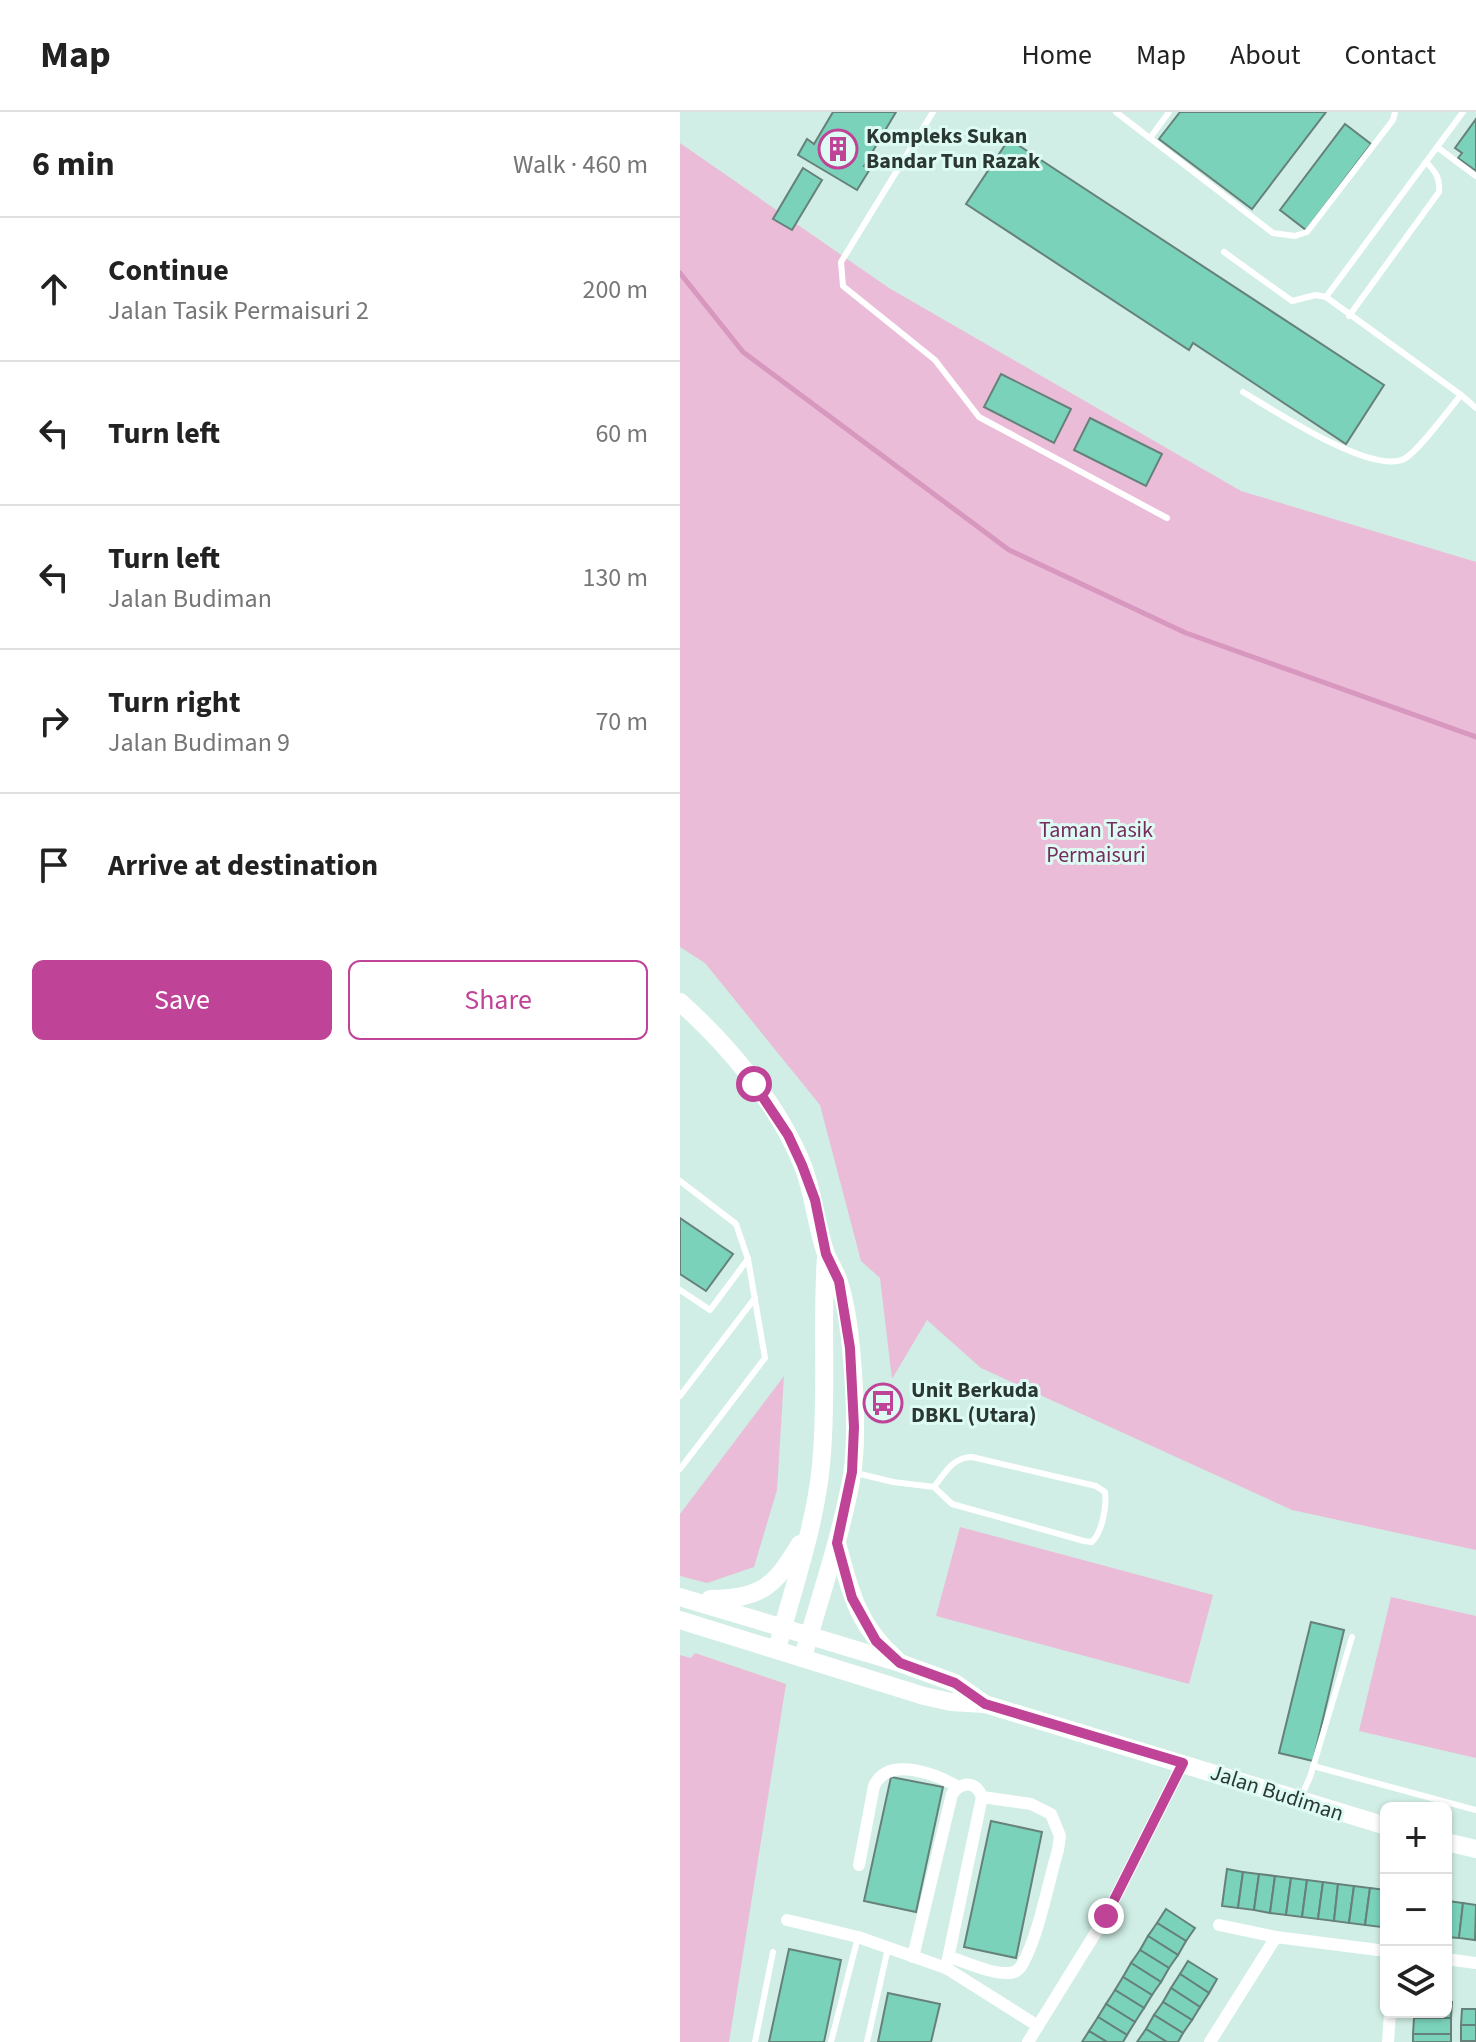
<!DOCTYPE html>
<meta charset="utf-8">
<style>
body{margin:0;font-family:"Source Sans 3",sans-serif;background:#f2f2f2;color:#222}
.controls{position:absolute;right:24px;bottom:24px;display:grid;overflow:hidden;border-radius:12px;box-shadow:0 2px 6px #0004}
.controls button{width:72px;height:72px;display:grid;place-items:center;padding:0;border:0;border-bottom:2px solid #e0e0e0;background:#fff;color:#222;font:40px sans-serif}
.stop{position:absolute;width:24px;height:24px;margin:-18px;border:6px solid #bf4497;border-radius:50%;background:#fff}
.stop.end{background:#bf4497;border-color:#fff;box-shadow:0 2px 8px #0008}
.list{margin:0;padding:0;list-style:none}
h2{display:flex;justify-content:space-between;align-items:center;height:104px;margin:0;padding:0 32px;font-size:34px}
h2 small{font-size:26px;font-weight:400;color:#767676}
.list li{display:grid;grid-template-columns:52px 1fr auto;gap:24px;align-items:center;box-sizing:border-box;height:144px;padding:0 32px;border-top:2px solid #e0e0e0}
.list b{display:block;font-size:30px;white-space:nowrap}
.list p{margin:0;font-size:26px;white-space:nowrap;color:#767676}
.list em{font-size:26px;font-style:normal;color:#767676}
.actions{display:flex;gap:16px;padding:24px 32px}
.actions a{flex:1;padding:18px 0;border:2px solid #bf4497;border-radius:12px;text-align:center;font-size:28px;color:#bf4497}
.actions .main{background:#bf4497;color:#fff}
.icon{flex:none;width:44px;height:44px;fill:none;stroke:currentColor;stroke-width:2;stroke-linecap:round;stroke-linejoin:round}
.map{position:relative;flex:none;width:796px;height:1930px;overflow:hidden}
header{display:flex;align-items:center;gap:48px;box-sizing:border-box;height:112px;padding:0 40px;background:#fff;border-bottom:2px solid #e0e0e0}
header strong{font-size:38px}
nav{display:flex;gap:44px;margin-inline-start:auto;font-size:28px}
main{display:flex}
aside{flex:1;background:#fff}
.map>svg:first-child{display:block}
.green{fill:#eabcd7}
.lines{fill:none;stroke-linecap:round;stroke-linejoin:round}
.stream{stroke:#d797be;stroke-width:5}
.building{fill:#7ad2bb;stroke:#668179;stroke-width:2}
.lane{stroke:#fff;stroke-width:6}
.street{stroke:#fff;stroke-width:12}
.secondary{stroke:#fff;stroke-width:18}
.route{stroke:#bf4497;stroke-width:10}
.labels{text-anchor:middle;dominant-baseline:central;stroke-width:6;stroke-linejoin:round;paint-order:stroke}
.poi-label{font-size:22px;font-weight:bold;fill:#2b3733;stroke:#ddfbf2;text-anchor:start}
.park-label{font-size:22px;fill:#762c5d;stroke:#ddfbf2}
.street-label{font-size:22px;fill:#2b3733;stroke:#ddfbf2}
</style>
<header>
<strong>Map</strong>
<nav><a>Home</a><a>Map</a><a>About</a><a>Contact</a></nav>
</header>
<main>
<aside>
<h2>6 min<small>Walk · 460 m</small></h2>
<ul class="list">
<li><svg class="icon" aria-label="ahead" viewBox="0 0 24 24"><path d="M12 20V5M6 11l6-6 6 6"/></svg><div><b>Continue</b><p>Jalan Tasik Permaisuri 2</p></div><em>200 m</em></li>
<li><svg class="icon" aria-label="left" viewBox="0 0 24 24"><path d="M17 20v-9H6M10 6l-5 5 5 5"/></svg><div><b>Turn left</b></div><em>60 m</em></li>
<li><svg class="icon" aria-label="left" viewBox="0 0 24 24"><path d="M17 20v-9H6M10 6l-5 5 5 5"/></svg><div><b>Turn left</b><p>Jalan Budiman</p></div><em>130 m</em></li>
<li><svg class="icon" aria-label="right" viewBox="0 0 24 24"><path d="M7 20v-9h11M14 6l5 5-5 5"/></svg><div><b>Turn right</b><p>Jalan Budiman 9</p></div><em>70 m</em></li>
<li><svg class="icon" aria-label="arrive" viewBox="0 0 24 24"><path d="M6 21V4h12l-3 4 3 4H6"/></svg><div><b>Arrive at destination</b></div></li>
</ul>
<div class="actions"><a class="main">Save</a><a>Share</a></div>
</aside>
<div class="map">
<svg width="796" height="1930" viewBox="0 0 796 1930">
<rect width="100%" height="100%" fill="#d0eee5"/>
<g class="green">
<path d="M0 31 209 176 561 379 796 450V1438L612 1398 301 1256 247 1208 212 1267 200 1166 181 1149 140 993 25 851 0 835Z"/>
<path d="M104 1264 97 1378 74 1455 27 1471 0 1464V1402Z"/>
<path d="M280 1415 533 1483 509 1572 256 1504Z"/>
<path d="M711 1485 796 1504V1646L679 1619Z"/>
<path d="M15 1541 106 1572 49 1930H0V1543L11 1546Z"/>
</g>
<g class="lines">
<path class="stream" d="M0 161 63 240 329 438 506 521 796 625"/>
</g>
<g class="building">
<path d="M153 0H216L184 54 190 57 177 78 118 43 127 27 134 32Z"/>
<path d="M500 0H646L572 97 479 27Z"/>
<path d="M796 7V59L778 46 782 41 775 36Z"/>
<path d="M665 12 691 32 626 118 600 98Z"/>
<path d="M329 27 704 273 666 332 513 231 509 238 286 92Z"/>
<path d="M123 56 142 68 112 118 93 107Z"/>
<path d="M321 262 391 297 374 331 304 295Z"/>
<path d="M410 306 482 342 466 374 394 338Z"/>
<path d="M0 1106 53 1142 26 1179 0 1162Z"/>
<path d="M631 1510 664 1518 633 1649 599 1641Z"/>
<path d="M211 1665 263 1675 236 1800 184 1789Z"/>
<path d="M311 1709 362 1720 336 1846 284 1835Z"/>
<path d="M547 1757 563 1760 558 1796 542 1794Z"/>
<path d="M563 1760 579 1762 574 1798 558 1796Z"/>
<path d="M579 1762 595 1764 590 1801 574 1798Z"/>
<path d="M595 1764 611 1766 606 1803 590 1801Z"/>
<path d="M611 1766 627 1768 622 1805 606 1803Z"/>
<path d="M627 1768 643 1770 638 1807 622 1805Z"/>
<path d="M643 1770 658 1772 654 1809 638 1807Z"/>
<path d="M658 1772 674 1774 669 1811 654 1809Z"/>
<path d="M674 1774 690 1776 685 1813 669 1811Z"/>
<path d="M690 1776 706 1778 701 1815 685 1813Z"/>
<path d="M768 1789 783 1791 779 1826 766 1825Z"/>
<path d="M783 1791 796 1793 795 1828 779 1826Z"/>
<path d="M486 1797 515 1816 506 1829 477 1811Z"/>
<path d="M477 1811 506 1829 498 1843 468 1824Z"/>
<path d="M468 1824 498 1843 489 1856 460 1838Z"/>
<path d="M109 1837 161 1848 144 1930H89Z"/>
<path d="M460 1838 489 1856 481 1870 451 1851Z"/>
<path d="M508 1849 537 1867 529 1881 500 1862Z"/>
<path d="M451 1851 481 1870 472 1883 443 1865Z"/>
<path d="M500 1862 529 1881 520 1895 491 1876Z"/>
<path d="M443 1865 472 1883 464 1896 435 1878Z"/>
<path d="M491 1876 520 1895 512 1908 483 1890Z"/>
<path d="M435 1878 464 1896 455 1910 426 1892Z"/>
<path d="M208 1881 260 1892 251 1930H198Z"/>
<path d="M483 1890 512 1908 503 1921 474 1903Z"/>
<path d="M766 1890H772L771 1906H734V1900H766Z"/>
<path d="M426 1892 455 1910 447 1923 418 1905Z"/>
<path d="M782 1897H796V1913H781Z"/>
<path d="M474 1903 503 1921 498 1930H487L466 1917Z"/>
<path d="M418 1905 447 1923 443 1930H427L409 1919Z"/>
<path d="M734 1906H771V1922H733Z"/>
<rect x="781" y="1913" width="15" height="16"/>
<path d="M466 1917 487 1930H457Z"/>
<path d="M409 1919 427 1930H402Z"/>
<rect x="733" y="1922" width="38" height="8"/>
</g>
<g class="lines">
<g class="lane">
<path d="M253 0 161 150 163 174 255 248 299 305 487 406"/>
<path d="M436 0 593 121 615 124 627 120 713 8 715 0"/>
<path d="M470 26 489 0"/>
<path d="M757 35 796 64"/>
<path d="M544 140 612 189 636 183 646 185"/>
<path d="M669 204 759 80C760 66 756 60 746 50"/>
<path d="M563 280C595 299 691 363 724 347 738 340 769 297 781 283L796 296"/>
<path d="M781 283 646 185 783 0"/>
<path d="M0 1069 56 1112 68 1147 85 1246 0 1357"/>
<path d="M0 1178 30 1198 68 1147"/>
<path d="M0 1284 75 1186"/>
<path d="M176 1361 213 1370 254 1375 272 1392 404 1429 412 1430C422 1420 427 1395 425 1380L416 1374 292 1345C273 1345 265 1361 254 1375"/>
<path d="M633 1654 796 1698"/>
<path d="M621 1685 630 1665 672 1525"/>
<path d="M75 1930 93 1840"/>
<path d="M151 1930 178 1825"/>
<path d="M187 1930 208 1836"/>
</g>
<g class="street">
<path d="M179 1753 194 1674C208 1643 256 1662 278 1675"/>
<path d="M107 1808 178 1825 266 1856 358 1914"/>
<path d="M539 1813 596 1825 706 1839"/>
<path d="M233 1845 272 1682C282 1669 296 1669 302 1685L266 1856"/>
<path d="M269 1845C287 1850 310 1862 329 1861 336 1861 340 1857 343 1851 359 1822 368 1771 378 1738L380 1724 371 1702 351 1692 302 1685"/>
<path d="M766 1847 796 1851"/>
<path d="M348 1930 426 1804 503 1651"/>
<path d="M530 1930 596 1825"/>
<path d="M708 1930 710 1900"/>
</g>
<g class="secondary">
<path d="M0 890C49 934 98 992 123 1054 134 1083 136 1113 146 1142 150 1152 156 1160 159 1170 173 1212 179 1319 172 1363 161 1425 140 1485 123 1545"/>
<path d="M157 1431C170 1479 177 1513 216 1547"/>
<path d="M0 1485 220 1551 275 1571 305 1592"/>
<path d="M30 1487C81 1487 94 1475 120 1432"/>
<path d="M0 1508 244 1584 271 1590 305 1592 706 1714"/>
<path d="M97 1537C113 1476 135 1415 141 1353 148 1283 141 1214 146 1145"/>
<path d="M766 1730 796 1737"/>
</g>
</g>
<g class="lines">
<path class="route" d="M74 972 108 1023 122 1053 135 1088 146 1142 159 1169 170 1236 174 1315 172 1360 157 1431 172 1486 196 1529 220 1551 275 1571 305 1592 503 1651 426 1804"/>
</g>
<defs>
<symbol id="building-ring" viewBox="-11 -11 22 22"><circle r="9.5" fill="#ddfbf2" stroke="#bf4497" stroke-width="1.5"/><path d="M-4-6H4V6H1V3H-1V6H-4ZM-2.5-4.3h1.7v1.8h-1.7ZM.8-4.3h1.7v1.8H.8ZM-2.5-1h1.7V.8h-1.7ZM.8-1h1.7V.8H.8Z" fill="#bf4497"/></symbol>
<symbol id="bus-ring" viewBox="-11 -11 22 22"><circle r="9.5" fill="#ddfbf2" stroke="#bf4497" stroke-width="1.5"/><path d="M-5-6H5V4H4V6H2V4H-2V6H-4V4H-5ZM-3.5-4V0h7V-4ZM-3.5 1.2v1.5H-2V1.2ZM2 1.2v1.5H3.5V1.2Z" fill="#bf4497"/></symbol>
</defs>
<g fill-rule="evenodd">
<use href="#building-ring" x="136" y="15" width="44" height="44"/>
<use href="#bus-ring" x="181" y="1269" width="44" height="44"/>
</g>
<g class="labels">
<g class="poi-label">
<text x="186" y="24">Kompleks Sukan<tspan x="186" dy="25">Bandar Tun Razak</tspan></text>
<text x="231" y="1278">Unit Berkuda<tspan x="231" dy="25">DBKL (Utara)</tspan></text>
</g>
<g class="park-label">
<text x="416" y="718">Taman Tasik<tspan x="416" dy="25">Permaisuri</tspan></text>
</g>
<g class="street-label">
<text transform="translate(597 1681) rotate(18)">Jalan Budiman</text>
</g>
</g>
</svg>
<div class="controls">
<button>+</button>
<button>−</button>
<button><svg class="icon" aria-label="layers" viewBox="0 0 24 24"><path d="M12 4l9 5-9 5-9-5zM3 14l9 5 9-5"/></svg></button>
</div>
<div class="stop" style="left:74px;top:972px"></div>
<div class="stop end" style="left:426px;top:1804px"></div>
</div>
</main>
